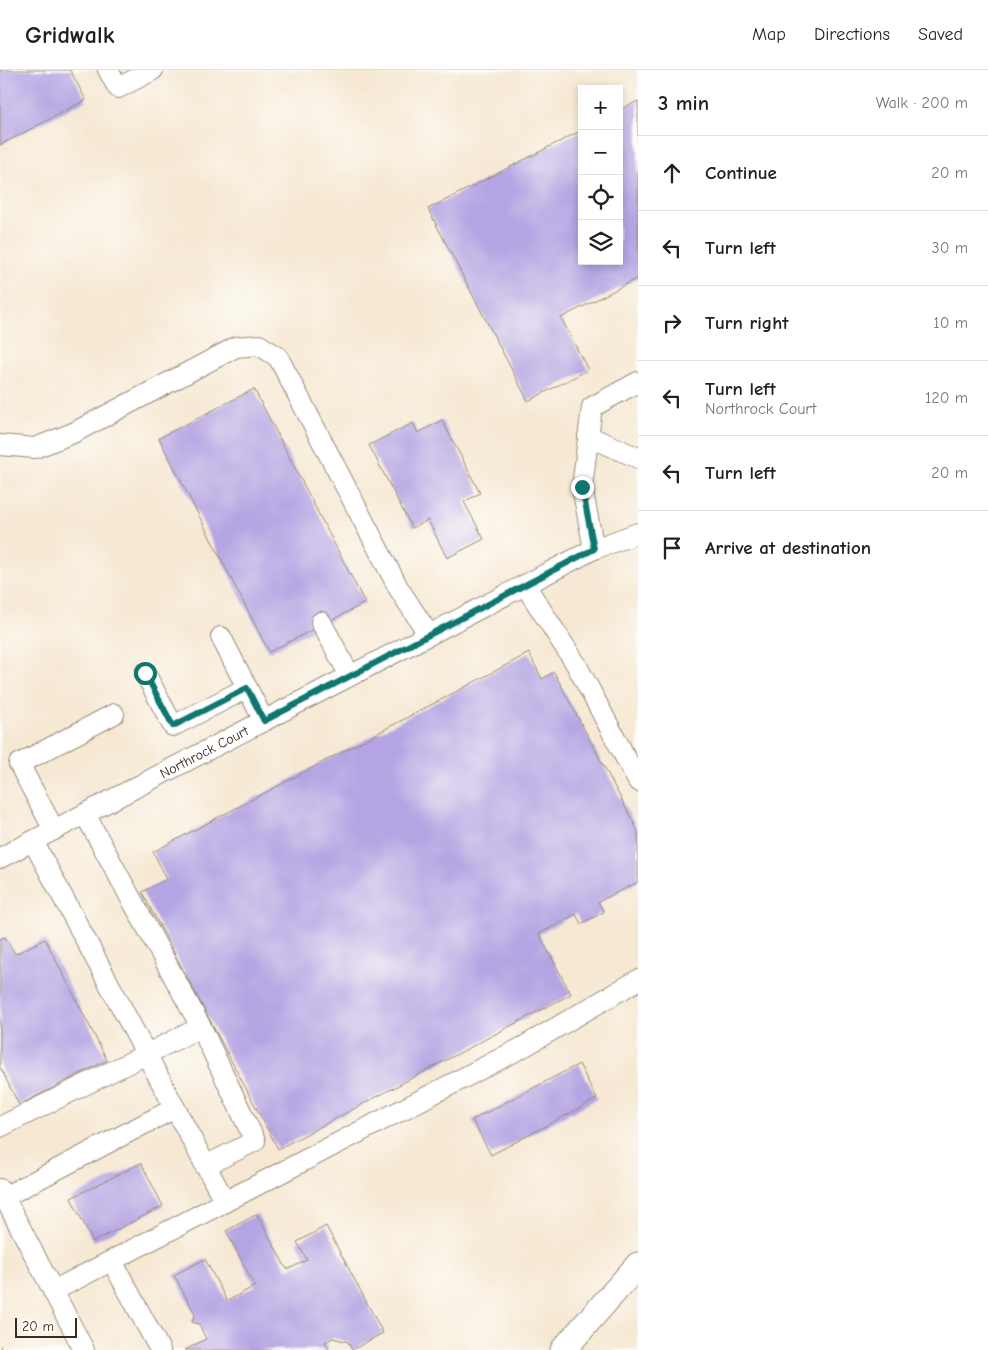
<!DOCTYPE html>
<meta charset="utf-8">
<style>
body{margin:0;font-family:"Comic Neue",sans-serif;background:#f2f2f2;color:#202124}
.controls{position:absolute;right:15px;top:15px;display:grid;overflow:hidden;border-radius:0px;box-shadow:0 2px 8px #0003}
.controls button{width:45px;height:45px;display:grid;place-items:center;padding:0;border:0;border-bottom:1px solid #e0e0e0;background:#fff;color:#202124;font:25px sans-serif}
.scale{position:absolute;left:15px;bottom:12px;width:62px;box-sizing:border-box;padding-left:5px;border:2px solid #3b2a1e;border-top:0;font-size:14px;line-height:18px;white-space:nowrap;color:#3b2a1e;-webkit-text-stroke:4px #fdfcf7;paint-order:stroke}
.stop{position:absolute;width:15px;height:15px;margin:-11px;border:4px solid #0f766e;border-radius:50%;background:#fff}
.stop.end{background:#0f766e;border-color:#fff;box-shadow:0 1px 5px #0008}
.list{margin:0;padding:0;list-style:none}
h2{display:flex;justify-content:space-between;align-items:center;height:65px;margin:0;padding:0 20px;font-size:21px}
h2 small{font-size:16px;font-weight:400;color:#757577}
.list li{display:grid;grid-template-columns:32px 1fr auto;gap:15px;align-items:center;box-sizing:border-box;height:75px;padding:0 20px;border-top:1px solid #e0e0e0}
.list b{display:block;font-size:19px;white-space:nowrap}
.list p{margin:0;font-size:16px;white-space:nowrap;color:#757577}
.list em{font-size:16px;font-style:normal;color:#757577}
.icon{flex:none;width:28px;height:28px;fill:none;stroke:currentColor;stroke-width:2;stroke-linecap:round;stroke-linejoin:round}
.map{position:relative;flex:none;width:638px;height:1280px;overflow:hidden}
header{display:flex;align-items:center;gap:30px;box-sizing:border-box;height:70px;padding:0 25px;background:#fff;border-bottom:1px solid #e0e0e0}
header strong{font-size:24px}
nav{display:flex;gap:28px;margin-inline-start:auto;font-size:18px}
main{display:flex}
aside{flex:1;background:#fff}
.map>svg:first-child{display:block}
.building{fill:#b4a4e3}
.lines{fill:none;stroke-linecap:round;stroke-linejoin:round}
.minor-casing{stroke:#988978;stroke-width:22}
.major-casing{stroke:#988978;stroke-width:27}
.path{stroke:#988978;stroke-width:3;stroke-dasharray:1 4;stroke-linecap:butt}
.minor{stroke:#fff;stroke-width:20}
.major{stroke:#fff;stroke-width:25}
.route{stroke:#0f766e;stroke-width:6}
.labels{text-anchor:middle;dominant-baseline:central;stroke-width:4;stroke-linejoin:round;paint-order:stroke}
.street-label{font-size:14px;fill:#3b2a1e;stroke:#fdfcf7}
</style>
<header>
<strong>Gridwalk</strong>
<nav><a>Map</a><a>Directions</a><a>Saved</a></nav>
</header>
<main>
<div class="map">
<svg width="638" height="1280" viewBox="0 0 638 1280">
<rect width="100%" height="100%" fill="#fdfcf7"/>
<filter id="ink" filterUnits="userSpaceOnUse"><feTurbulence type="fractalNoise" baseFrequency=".02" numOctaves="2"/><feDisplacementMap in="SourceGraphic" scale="10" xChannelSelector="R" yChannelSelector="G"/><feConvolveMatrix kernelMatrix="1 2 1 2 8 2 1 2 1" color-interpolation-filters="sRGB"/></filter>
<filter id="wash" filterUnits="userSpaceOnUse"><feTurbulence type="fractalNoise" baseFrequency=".0096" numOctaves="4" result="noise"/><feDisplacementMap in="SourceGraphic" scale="20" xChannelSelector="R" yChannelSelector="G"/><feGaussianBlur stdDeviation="1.12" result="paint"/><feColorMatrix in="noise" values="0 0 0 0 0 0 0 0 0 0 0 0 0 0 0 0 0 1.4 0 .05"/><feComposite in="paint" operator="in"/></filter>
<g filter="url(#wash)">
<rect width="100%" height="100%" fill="#f6e8d3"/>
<g id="blocks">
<g class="building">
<path d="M0 0H70L86 30 0 75Z"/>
<path d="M638 31V208L561 248 588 300 528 331 428 139 582 60V191H619V40Z"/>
<path d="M254 319 365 533 269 582 159 368Z"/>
<path d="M442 350 480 423 464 432 484 469 447 488 428 450 412 458 369 375 413 353 418 363Z"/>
<path d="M529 583 542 609 554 602 638 761V812L598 832 604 842 581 854 576 844 539 864 571 924 278 1079 142 822 167 809 153 782Z"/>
<path d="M5 867 15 884 45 869 107 990 19 1035 0 997V869Z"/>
<path d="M579 994 597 1029 491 1085 472 1050Z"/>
<path d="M141 1093 163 1136 93 1172 71 1128Z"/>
<path d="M257 1144 286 1198 289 1199 307 1190 297 1172 326 1156 383 1263 352 1280 348 1272 333 1268 325 1272 329 1280H185L206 1269 199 1254 192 1252 195 1244 174 1205 205 1189 227 1231 255 1216 226 1161Z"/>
</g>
</g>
</g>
<g filter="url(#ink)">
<use href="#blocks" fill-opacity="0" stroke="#988978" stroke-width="1"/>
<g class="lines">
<defs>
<g id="minor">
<path d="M108 0 118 18 153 0"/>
<path d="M588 366 638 388"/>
<path d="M0 375 35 378 73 363 236 277 259 275 278 287 399 519 429 565"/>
<path d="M594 479 582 417 592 337 638 312"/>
<path d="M525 515 576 594 638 711"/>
<path d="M321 552 350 606"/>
<path d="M221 567 264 651"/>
<path d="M145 603 173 656 247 618"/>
<path d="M54 760 19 694 114 644"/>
<path d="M33 771 225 1132"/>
<path id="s1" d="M0 788 594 479 638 463"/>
<path d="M201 957 255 1071 205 1096"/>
<path d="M0 1057 201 957 85 744"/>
<path d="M0 1119 84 1280"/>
<path d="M4 1127 175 1038"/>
<path d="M112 1191 160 1280"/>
<path d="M53 1221 523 977 638 910"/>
</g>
<path id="major" d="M563 1280 638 1195"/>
</defs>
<use href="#minor" class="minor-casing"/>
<use href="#major" class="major-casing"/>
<path class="path" d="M0 1277 14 1280"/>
<use href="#minor" class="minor"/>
<use href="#major" class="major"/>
</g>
</g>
<g class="lines" filter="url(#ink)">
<path class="route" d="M145 603 173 656 247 618 264 651 594 479 582 417"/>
</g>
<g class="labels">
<g class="street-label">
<text stroke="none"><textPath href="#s1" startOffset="230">Northrock Court</textPath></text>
</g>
</g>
</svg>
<div class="controls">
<button>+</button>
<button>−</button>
<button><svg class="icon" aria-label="locate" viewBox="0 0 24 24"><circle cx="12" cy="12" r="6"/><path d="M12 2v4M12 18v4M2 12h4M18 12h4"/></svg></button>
<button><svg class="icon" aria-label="layers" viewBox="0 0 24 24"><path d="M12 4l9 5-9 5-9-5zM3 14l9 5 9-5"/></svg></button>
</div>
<div class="scale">20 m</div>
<div class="stop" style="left:145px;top:603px"></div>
<div class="stop end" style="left:582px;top:417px"></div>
</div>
<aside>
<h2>3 min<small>Walk · 200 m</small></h2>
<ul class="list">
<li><svg class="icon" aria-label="ahead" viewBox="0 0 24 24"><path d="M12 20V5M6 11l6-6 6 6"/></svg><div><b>Continue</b></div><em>20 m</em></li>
<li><svg class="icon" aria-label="left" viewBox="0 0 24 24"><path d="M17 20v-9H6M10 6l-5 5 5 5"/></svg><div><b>Turn left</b></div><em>30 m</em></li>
<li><svg class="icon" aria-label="right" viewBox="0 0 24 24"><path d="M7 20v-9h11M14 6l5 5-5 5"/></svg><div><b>Turn right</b></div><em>10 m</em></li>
<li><svg class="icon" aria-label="left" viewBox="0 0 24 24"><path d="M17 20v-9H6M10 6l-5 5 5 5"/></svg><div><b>Turn left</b><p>Northrock Court</p></div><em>120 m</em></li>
<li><svg class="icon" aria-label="left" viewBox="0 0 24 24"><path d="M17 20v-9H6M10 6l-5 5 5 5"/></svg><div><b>Turn left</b></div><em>20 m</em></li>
<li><svg class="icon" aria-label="arrive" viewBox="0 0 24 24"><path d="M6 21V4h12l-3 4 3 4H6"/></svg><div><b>Arrive at destination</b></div></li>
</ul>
</aside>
</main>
